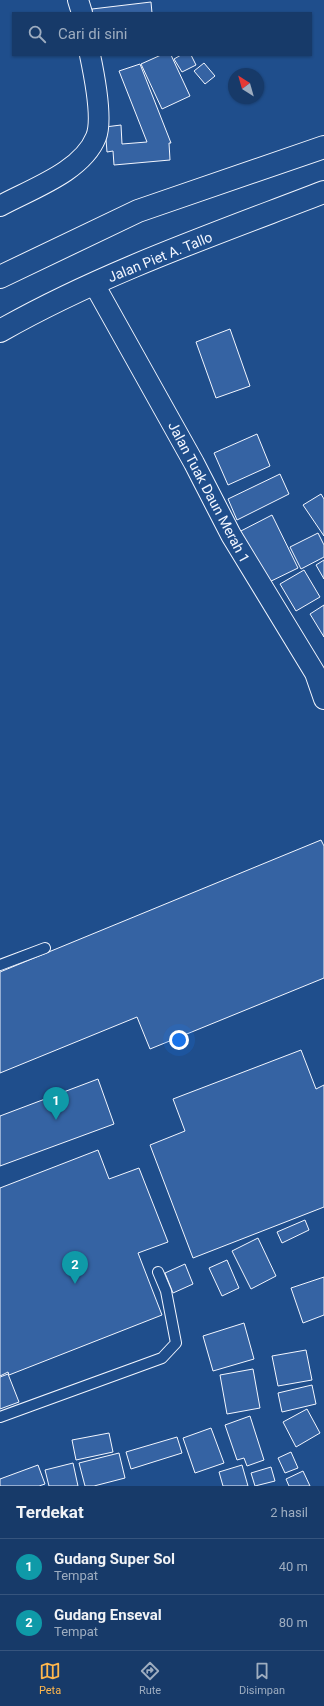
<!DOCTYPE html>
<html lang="id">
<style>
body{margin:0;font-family:Roboto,sans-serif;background:#20416f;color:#f1f3f6}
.compass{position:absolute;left:228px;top:68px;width:36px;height:36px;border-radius:50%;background:#173a69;box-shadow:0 1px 3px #0004;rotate:323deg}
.you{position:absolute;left:179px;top:1040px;width:14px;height:14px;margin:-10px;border:3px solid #fff;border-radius:50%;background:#1a73e8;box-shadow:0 0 0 6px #1a73e833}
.badge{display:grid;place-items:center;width:26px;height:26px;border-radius:50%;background:#ffb74d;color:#fff;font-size:13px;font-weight:700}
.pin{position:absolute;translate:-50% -33px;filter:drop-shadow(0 1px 2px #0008)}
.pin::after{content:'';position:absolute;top:21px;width:14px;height:12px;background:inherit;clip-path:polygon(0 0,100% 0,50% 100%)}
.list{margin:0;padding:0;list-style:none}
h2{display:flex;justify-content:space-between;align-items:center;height:52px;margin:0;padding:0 16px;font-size:17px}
h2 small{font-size:13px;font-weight:400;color:#9eadc0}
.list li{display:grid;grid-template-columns:26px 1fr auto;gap:12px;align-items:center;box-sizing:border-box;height:56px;padding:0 16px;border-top:1px solid #36547d}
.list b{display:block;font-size:15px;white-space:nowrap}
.list p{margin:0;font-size:13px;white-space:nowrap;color:#9eadc0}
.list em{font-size:13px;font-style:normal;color:#9eadc0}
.icon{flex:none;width:22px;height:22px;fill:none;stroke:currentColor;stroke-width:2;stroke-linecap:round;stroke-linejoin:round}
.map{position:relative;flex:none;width:324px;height:1486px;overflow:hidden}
.search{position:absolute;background:#173a69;box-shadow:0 1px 3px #0004;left:12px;right:12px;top:12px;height:44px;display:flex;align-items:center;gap:10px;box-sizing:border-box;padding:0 14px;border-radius:0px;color:#9eadc0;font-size:15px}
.sheet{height:164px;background:#173a69}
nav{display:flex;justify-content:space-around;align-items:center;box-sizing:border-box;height:56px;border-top:1px solid #36547d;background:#173a69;font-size:11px;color:#9eadc0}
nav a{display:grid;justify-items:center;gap:2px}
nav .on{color:#ffb74d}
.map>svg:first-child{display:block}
.building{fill:#3563a3;stroke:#f2f6ff}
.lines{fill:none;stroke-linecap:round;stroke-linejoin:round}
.lane-casing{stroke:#f2f6ff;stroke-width:12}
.street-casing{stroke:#f2f6ff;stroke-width:22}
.secondary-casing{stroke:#f2f6ff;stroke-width:24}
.lane{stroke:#1f4e8c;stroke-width:10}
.street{stroke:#1f4e8c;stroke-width:20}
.secondary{stroke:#1f4e8c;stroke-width:22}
.labels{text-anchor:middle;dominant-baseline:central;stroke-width:3;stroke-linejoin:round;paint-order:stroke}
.street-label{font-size:14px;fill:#f2f6ff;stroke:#1f4e8c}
</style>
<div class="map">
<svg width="324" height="1486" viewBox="0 0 324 1486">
<rect width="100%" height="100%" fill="#1f4e8c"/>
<g class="building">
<path d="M151 2 152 13H92V9Z"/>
<path d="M161 55H171L190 96 162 109 141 64Z"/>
<path d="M181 55H191L196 65 182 72 174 59Z"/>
<path d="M204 63 215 76 205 84 194 71Z"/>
<path d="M140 64 171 143H169L170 160 114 165 113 151 107 152 105 127 121 125 122 144 147 142 119 71Z"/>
<path d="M230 329 250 386 216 398 196 342Z"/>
<path d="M257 434 270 466 228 485 214 453Z"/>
<path d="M280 474 289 494 237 520 228 499Z"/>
<path d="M321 494 324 499V536L303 505Z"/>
<path d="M272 515 298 568 263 585 237 533Z"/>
<path d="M318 533 324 545V557L301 569 290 547Z"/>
<path d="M324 560V579L316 565Z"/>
<path d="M304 570 320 597 296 611 280 584Z"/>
<path d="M324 605V637L310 614Z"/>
<path d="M321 840 324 846V978L150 1049 137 1017 0 1073V972Z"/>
<path d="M301 1050 316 1089 324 1085V1207L193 1258 150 1145 185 1131 173 1099Z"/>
<path d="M98 1079 114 1124 0 1166V1116Z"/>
<path d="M98 1150 109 1179 139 1168 168 1242 138 1253 162 1315 9 1375 8 1372 0 1376V1188Z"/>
<path d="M305 1220 309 1230 282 1243 277 1232Z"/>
<path d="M258 1238 276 1276 251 1289 232 1251Z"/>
<path d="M227 1260 239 1288 222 1296 209 1268Z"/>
<path d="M185 1264 193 1284 173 1293 165 1273Z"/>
<path d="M324 1277V1315L303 1323 291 1288Z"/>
<path d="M244 1323 254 1359 213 1371 203 1336Z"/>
<path d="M306 1350 312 1380 278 1386 272 1356Z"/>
<path d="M253 1369 260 1408 227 1414 220 1375Z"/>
<path d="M8 1374 19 1402 0 1409V1377Z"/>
<path d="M312 1385 316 1404 282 1412 278 1393Z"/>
<path d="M307 1409 320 1433 296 1447 283 1422Z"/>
<path d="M250 1416 264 1460 247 1466 244 1458 237 1460 225 1425Z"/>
<path d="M211 1428 224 1463 195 1473 183 1438Z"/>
<path d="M109 1433 113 1452 76 1460 72 1440Z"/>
<path d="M177 1437 182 1453 131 1469 126 1452Z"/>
<path d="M291 1452 298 1468 285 1473 278 1458Z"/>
<path d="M119 1453 125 1478 94 1486H85L79 1463Z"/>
<path d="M73 1463 78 1486H49L45 1470Z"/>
<path d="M38 1465 45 1484 39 1486H0V1479Z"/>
<path d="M242 1465 248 1486H223L219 1472Z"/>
<path d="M271 1467 275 1481 255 1486 251 1473Z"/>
<path d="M303 1471 310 1486H289L286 1479Z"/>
</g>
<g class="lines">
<defs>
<g id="lane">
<path d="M0 965 45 948"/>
<path d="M0 1417 162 1358 176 1343 166 1291 158 1272"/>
</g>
<g id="street">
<path d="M78 0 82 13"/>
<path d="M0 206C31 189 82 172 96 137 103 120 94 74 90 55"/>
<path d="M94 284 194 463 231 535 315 673 324 699"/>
</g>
<g id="secondary">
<path d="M0 277 138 211 324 147"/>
<path d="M0 331C102 273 215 234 324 192"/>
</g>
</defs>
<use href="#lane" class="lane-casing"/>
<use href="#street" class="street-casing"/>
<use href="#secondary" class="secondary-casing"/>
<use href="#lane" class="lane"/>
<use href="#street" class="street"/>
<use href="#secondary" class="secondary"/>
</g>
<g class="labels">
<g class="street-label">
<text transform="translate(160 257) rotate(-22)">Jalan Piet A. Tallo</text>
<text transform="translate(209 492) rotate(62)">Jalan Tuak Daun Merah 1</text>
</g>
</g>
</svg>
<svg class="compass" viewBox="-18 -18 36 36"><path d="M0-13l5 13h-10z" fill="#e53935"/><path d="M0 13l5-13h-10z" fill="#9eadc0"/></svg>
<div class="you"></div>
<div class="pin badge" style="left:56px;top:1120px;background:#0f9aa8">1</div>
<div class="pin badge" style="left:75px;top:1284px;background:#0f9aa8">2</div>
<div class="search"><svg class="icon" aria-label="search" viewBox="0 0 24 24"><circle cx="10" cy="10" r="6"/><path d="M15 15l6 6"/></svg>Cari di sini</div>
</div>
<section class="sheet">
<h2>Terdekat<small>2 hasil</small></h2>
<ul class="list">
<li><span class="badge" style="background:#0f9aa8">1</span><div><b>Gudang Super Sol</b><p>Tempat</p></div><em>40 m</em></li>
<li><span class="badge" style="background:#0f9aa8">2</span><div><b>Gudang Enseval</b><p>Tempat</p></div><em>80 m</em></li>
</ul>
</section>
<nav>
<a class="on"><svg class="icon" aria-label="map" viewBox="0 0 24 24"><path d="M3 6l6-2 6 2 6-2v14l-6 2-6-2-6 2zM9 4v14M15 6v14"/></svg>Peta</a>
<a><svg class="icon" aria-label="directions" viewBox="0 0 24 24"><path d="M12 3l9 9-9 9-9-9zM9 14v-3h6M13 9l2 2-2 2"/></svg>Rute</a>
<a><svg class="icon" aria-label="saved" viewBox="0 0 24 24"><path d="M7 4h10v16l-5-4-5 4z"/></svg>Disimpan</a>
</nav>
